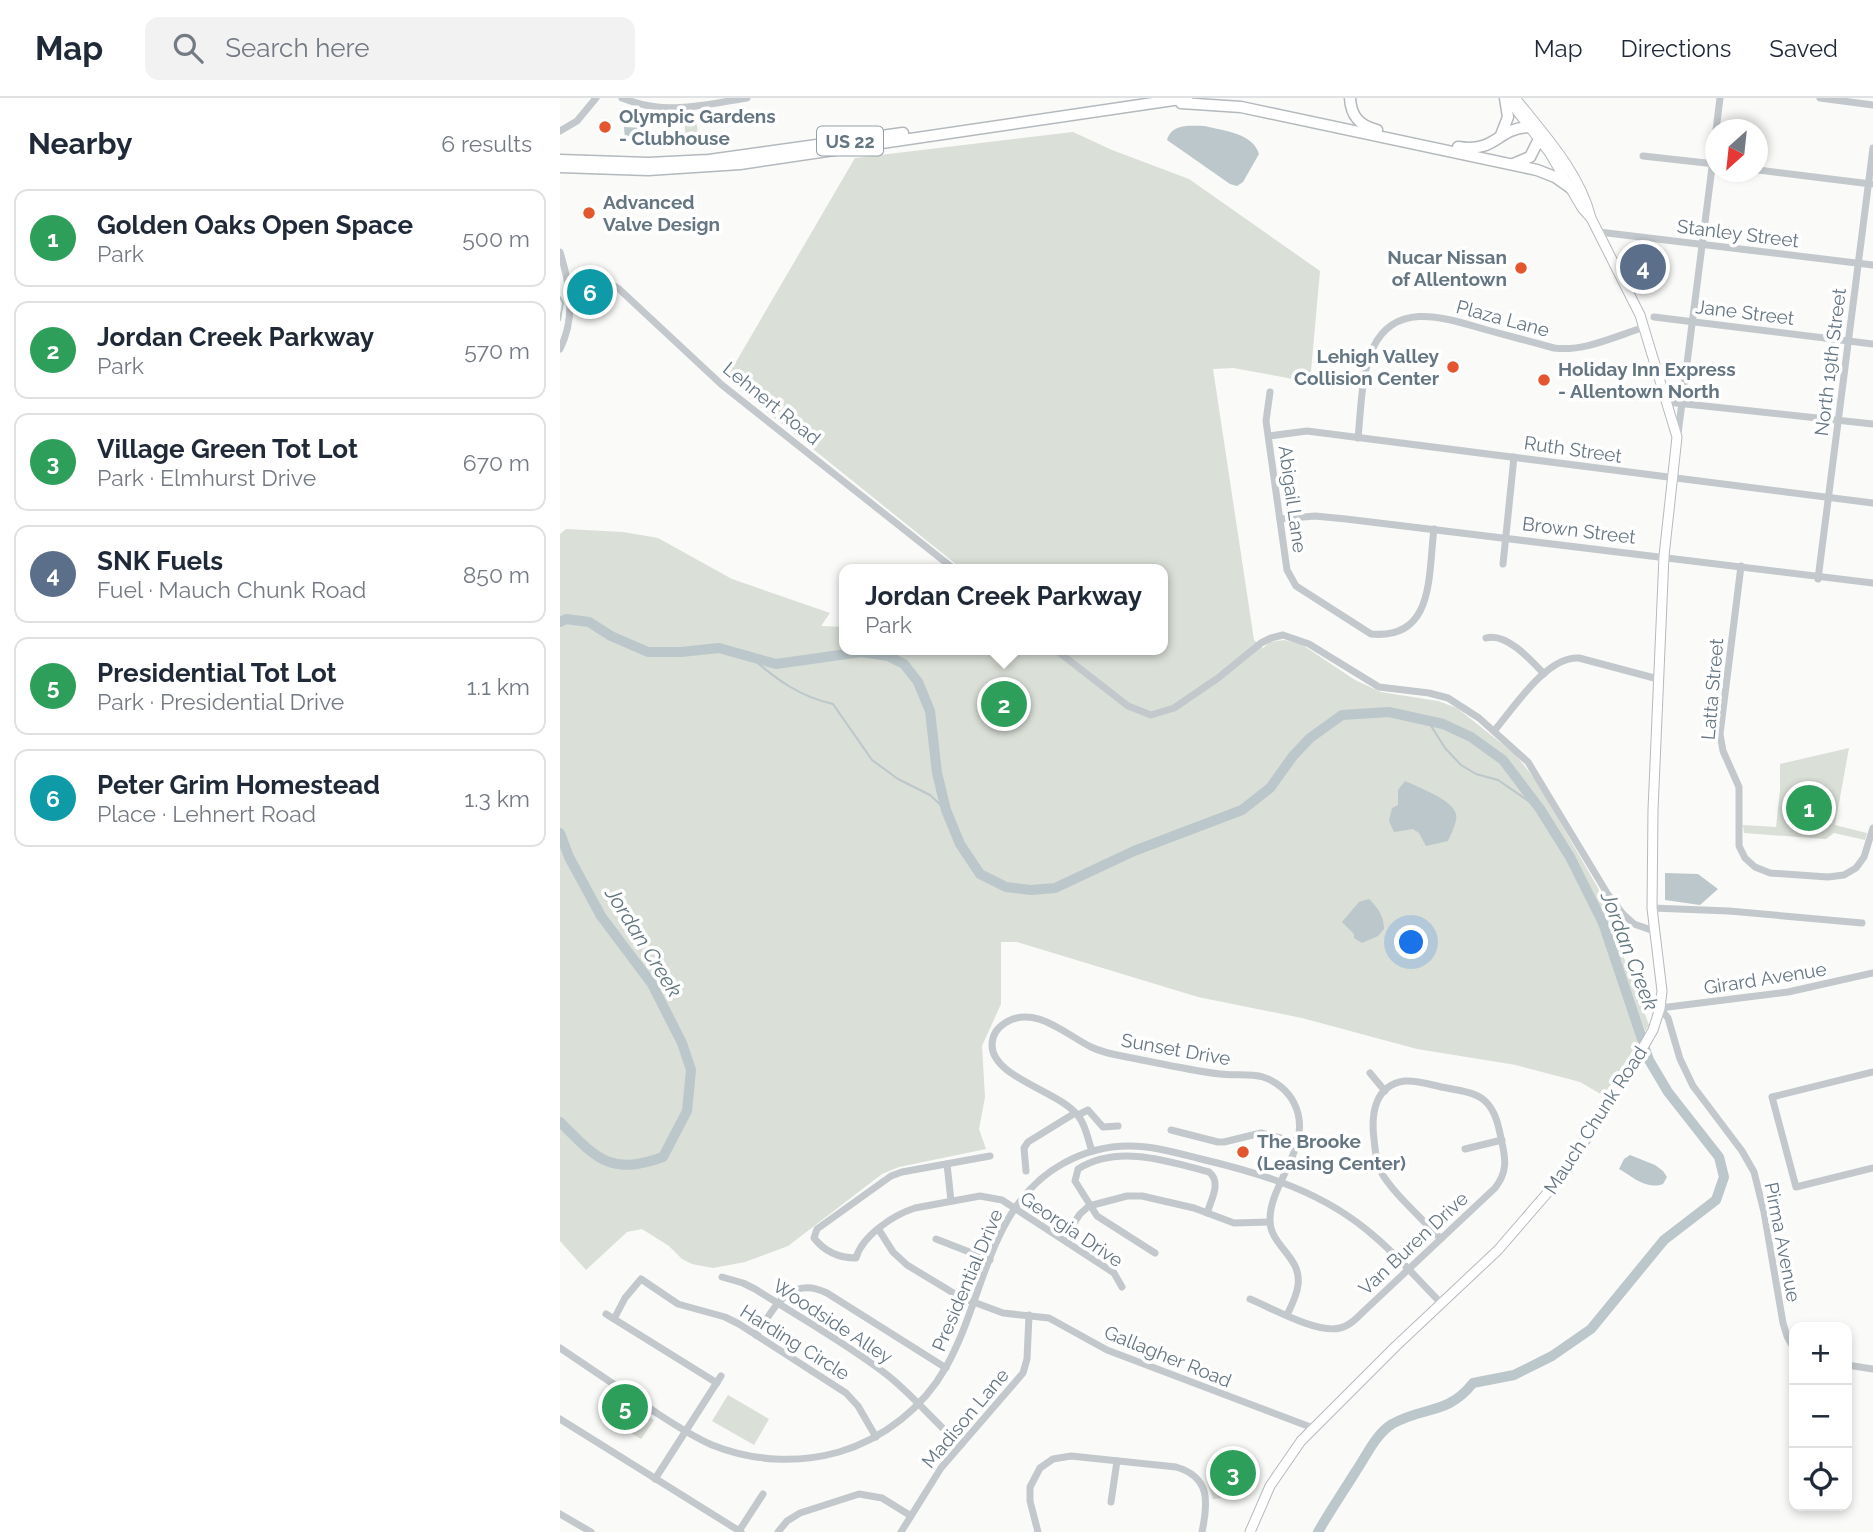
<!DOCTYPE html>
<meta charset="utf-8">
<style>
body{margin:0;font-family:Raleway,sans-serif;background:#f2f2f3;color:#1f2937}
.controls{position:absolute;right:21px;bottom:21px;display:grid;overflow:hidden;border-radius:14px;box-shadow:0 4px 10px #0003}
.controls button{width:63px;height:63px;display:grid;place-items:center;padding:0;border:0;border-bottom:2px solid #e0e1e3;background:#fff;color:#1f2937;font:35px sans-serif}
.compass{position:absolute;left:1145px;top:21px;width:63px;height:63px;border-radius:50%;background:#fff;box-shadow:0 4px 10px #0003;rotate:207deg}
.you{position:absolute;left:852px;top:845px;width:24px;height:24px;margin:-18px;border:5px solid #fff;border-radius:50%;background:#1a73e8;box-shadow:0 0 0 10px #1a73e833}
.badge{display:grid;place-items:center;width:46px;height:46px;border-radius:50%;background:#111827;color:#fff;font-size:23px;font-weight:700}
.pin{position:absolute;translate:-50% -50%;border:4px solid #fff;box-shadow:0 2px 7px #0006}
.popup{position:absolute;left:279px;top:466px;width:329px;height:91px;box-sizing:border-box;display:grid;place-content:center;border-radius:14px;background:#fff;filter:drop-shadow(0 2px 5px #0005);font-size:23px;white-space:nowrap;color:#747a83}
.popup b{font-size:26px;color:#1f2937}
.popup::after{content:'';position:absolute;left:50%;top:100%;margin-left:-14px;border:14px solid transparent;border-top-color:#fff}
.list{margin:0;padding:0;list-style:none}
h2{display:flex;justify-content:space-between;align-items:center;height:91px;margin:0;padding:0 28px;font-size:30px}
h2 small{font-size:23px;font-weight:400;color:#747a83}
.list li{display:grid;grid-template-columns:46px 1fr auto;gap:21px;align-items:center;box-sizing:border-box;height:98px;margin:0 14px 14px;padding:0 14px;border:2px solid #e0e1e3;border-radius:14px}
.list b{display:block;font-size:26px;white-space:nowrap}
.list p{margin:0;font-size:23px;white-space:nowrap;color:#747a83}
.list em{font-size:23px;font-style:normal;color:#747a83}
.icon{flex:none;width:38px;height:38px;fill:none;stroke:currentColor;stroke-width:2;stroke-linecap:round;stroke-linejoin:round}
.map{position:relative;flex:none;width:1313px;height:1434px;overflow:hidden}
header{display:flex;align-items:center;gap:42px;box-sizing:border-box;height:98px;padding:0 35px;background:#fff;border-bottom:2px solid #e0e1e3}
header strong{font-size:33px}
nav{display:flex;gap:38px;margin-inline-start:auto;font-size:24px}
.search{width:490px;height:63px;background:#f2f2f3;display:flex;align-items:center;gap:18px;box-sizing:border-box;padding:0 24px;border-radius:14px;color:#747a83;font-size:26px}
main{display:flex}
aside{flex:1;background:#fff}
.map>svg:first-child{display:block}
.green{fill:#dadfd7}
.water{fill:#bbc7cb}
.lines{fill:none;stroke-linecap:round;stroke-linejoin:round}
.stream{stroke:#bbc7cb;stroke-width:2}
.river{stroke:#bbc7cb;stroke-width:10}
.major-casing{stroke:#b5babe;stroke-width:11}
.highway-casing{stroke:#b4b9bd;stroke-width:13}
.minor{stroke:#c3c8cc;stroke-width:7}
.major{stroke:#fff;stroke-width:9}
.highway{stroke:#fff;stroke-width:10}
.poi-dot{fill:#e4572e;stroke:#fff;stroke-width:2.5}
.labels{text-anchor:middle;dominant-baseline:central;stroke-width:7;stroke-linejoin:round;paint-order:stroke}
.shield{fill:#fff;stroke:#939fa8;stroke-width:2}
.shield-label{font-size:18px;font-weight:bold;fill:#657683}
.poi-label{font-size:19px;font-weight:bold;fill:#657683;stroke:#fff;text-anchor:start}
.street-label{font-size:19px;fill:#657683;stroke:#fff}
.water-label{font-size:21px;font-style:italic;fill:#60757c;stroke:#fff}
</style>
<header>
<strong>Map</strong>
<div class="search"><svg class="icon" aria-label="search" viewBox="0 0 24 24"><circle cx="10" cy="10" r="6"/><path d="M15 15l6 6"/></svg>Search here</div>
<nav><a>Map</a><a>Directions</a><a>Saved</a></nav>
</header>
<main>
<aside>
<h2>Nearby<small>6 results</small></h2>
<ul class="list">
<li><span class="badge" style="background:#2e9e5b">1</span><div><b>Golden Oaks Open Space</b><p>Park</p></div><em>500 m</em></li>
<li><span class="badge" style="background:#2e9e5b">2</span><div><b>Jordan Creek Parkway</b><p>Park</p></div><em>570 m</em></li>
<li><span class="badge" style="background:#2e9e5b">3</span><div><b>Village Green Tot Lot</b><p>Park · Elmhurst Drive</p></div><em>670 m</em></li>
<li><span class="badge" style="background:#5c6f8a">4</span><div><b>SNK Fuels</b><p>Fuel · Mauch Chunk Road</p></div><em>850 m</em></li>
<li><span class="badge" style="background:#2e9e5b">5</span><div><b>Presidential Tot Lot</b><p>Park · Presidential Drive</p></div><em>1.1 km</em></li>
<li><span class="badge" style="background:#0f9aa8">6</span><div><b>Peter Grim Homestead</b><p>Place · Lehnert Road</p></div><em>1.3 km</em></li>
</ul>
</aside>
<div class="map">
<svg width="1313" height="1434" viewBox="0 0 1313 1434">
<rect width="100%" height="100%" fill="#fafaf8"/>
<g class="green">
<path d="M136 22 138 36 135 39 125 40V24Z"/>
<path d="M513 34 552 52 629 81 760 173 750 284 673 270 653 271 694 542 703 550 710 544 724 542 741 546 795 582 821 594 878 603 897 610 956 657 977 684 1038 790 1089 927 1044 998 1020 984 956 967 857 951 742 920 638 899 457 844H441V906L422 948 425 999 419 1031 426 1051 339 1069 322 1076 228 1148 185 1164 153 1170 132 1166 122 1161 109 1148 82 1131 67 1134 26 1172 0 1143V436L6 431 63 434 98 440 172 481 270 515 261 528 285 529V552H603V471H402L166 281 295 60Z"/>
<path d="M1289 650 1275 727 1307 735 1305 742 1274 735 1266 741 1184 735 1183 727 1216 729 1220 693V666Z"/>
<path d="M168 1297 209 1321 194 1347 152 1323Z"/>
<path d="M61 1298 94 1322 81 1341 46 1320Z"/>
<path d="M675 1356 694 1366 681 1395 679 1398 653 1401 647 1383Z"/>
</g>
<g class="water">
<path d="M645 28C664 33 693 35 699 56L683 84 677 88 670 86 607 42C612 25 630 28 645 28Z"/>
<path d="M64 29 83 30V40L65 41Z"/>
<path d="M845 683C858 689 893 702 896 716 898 723 891 736 888 743L866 748 859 735 853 731 834 734 829 723 832 710 838 707V692Z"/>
<path d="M1105 775 1138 776 1158 791 1140 807 1105 802Z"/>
<path d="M809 801C818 810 824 818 824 831L818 838 802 845 794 840V836L782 824 799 804Z"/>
<path d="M1070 1057 1095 1067 1103 1073 1107 1079 1103 1086C1086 1092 1073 1079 1059 1071L1064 1061Z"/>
</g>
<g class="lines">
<g class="stream">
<path d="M0 199 3 205 0 222"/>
<path d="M193 561C217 582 241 599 273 606L312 662 338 681 370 697 386 712"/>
<path d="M868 623 885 650 901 667 916 676 938 682 980 711"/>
</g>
<g class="river">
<path d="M0 524 6 521 29 524 51 538 88 554H121L159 550 216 566 301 554 328 558 344 566 358 584 370 613 377 675 386 712 400 746 420 776 446 789 471 792 495 790 574 753 682 712 710 690 733 658 750 640 782 617 829 614 883 626 911 639 943 662 980 711 1010 759 1043 825 1089 962 1108 994 1159 1059 1164 1079 1156 1102 1104 1142 1031 1231 992 1258 954 1277 913 1285C888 1317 864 1308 832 1326 815 1337 807 1357 796 1373 783 1394 770 1413 758 1434"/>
<path d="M0 735 9 759 41 818 92 886 122 945 131 972 127 1013 103 1059C50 1078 37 1061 0 1024"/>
</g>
<defs>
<g id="major">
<path d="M947 0 989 54 1022 110 1030 119"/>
<path d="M690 1434 710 1388 741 1343 836 1248 938 1152 989 1093 1026 1041 1074 965 1093 932 1100 910 1102 893 1092 810 1093 712 1104 458 1117 339 1080 217 1031 120C1020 75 984 36 955 0"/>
</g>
<g id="highway">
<path d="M790 0C791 19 800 28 817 32"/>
<path d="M621 5 681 9 977 72 995 79 1012 91"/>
<path d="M941 37 948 19 945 0"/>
<path d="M898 49C937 55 936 30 970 29"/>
<path d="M0 62 88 65 149 62 343 35"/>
<path d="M953 66 970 59 979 41"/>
<path d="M0 69 88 72 180 66 627 0"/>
</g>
</defs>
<use href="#major" class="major-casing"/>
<use href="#highway" class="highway-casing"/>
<g class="minor">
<path d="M62 0C106 18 142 7 187 0"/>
<path d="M1260 0 1313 7"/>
<path d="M1156 32 1160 0"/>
<path d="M0 33 17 23 36 0"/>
<path d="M1083 58 1155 66"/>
<path d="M1198 72 1311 86"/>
<path d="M1039 134 1313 167"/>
<path d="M0 154C10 187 16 219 0 251"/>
<path d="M8 185C27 177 43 179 59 191L162 287 394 471"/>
<path d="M1094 219 1313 246"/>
<path d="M710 294 706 323 727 472 736 488 811 536C875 542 868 477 874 431"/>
<path d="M1107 304 1313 326"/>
<path d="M1118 336 1156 38"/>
<path d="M709 338 747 333 1313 405"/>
<path d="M798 340C801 311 801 277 813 250 836 201 888 221 927 232 949 238 972 244 994 250 1024 254 1056 238 1085 229"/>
<path d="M720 421 755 418 786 421 1313 485"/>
<path d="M943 466 954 359"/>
<path d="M1181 468 1160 636 1163 653 1179 689V748L1185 760 1195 769 1210 775 1268 779 1284 777 1296 770 1304 759 1313 730"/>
<path d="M1258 481 1313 50"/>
<path d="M926 540C946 534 971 562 984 576"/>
<path d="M496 552 568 608 591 617 614 610 658 580 701 545 711 540 723 537 749 546 819 589 869 595 888 600 919 620 968 664 1047 795 1063 816 1074 826 1094 833"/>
<path d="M934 633C954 610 986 558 1019 560L1098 581"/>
<path d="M1092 810 1169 813 1302 825"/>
<path d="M1100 910 1108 920 1120 961 1133 988 1182 1053 1194 1074 1204 1114 1223 1225 1227 1238 1234 1251"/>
<path d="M1100 910 1228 894 1313 875"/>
<path d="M1313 974 1212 999 1236 1089 1313 1070"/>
<path d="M810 975 825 993"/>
<path d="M518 1017 528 1012 543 1029 558 1028"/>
<path d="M611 1032 658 1044H664L701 1035 737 1044"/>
<path d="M905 1051 942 1042"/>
<path d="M532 1053C528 1042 526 1028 519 1019 501 993 432 980 432 947 432 938 437 930 445 925 474 906 505 936 531 949 545 956 562 958 577 961 604 966 633 973 660 976 674 978 689 975 703 979 716 983 728 993 734 1005 755 1046 710 1084 710 1121 709 1148 742 1158 738 1187 737 1197 732 1207 727 1217"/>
<path d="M430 1058 342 1074 331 1078 257 1131 254 1140C265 1154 278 1160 296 1160 302 1138 333 1117 355 1110L420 1098 442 1102 554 1175 562 1189"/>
<path d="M387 1066 391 1103"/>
<path d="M466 1073 464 1050 468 1044 515 1015"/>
<path d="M319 1132 333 1154 347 1167 400 1199 443 1215 489 1220 547 1252 753 1330"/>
<path d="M376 1141 430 1162"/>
<path d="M503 1141 520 1116 529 1108 567 1098H582L634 1110 674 1125 710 1124"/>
<path d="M595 1155 537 1118 515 1083 518 1071C558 1046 608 1063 649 1074 662 1084 651 1102 647 1115"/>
<path d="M162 1179 183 1185 195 1191C239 1219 286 1245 326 1276 353 1297 375 1325 401 1347"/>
<path d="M690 1201C712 1210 757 1236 780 1230 789 1228 796 1221 803 1214L935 1090C947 1075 946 1062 942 1045 939 1031 937 1016 927 1005 917 994 901 993 887 990 874 988 859 982 845 983 814 987 811 1017 814 1041 815 1052 816 1063 820 1072 831 1094 864 1122 881 1141"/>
<path d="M46 1216 157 1285"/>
<path d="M54 1221 65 1200 81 1181 118 1206 165 1219 179 1226 286 1295 298 1308 316 1339"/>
<path d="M196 1237C214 1211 229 1176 267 1195L386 1270"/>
<path d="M0 1250C30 1270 59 1290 89 1310 109 1323 129 1337 152 1347 192 1363 237 1366 279 1354 323 1341 363 1310 386 1269 425 1200 428 1106 504 1065 524 1054 547 1048 569 1048 594 1048 617 1055 641 1061 704 1076 764 1094 814 1138 838 1158 859 1183 881 1205"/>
<path d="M1287 1267 1313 1271"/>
<path d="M0 1321 181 1434"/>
<path d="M95 1381 161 1278"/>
<path d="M551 1404 557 1363"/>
<path d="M0 1416 31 1434"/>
<path d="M179 1433 203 1396"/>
<path d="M218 1434 227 1423 240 1415 299 1396 322 1400 351 1418"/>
<path d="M341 1434 381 1370 463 1275 467 1261 469 1217"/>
<path d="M478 1434 470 1403V1389L480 1370 493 1361 511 1358 616 1369C651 1379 648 1405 642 1434"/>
</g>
<use href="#major" class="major"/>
<use href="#highway" class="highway"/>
</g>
<g class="poi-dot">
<circle cx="45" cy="29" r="7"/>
<circle cx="29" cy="115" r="7"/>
<circle cx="961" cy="170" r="7"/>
<circle cx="893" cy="269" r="7"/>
<circle cx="984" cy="282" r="7"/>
<circle cx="683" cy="1054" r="7"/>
</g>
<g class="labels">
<rect class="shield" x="257" y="28.5" width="66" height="29" rx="5"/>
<g class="shield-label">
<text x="290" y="43">US 22</text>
</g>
<g class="poi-label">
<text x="59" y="18">Olympic Gardens<tspan x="59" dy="22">- Clubhouse</tspan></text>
<text x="43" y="104">Advanced<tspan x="43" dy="22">Valve Design</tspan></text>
<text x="947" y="159" text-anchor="end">Nucar Nissan<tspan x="947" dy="22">of Allentown</tspan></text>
<text x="879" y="258" text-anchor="end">Lehigh Valley<tspan x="879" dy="22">Collision Center</tspan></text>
<text x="998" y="271">Holiday Inn Express<tspan x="998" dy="22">- Allentown North</tspan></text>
<text x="697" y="1043">The Brooke<tspan x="697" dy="22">(Leasing Center)</tspan></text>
</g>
<g class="street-label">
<text transform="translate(1178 135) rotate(7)">Stanley Street</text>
<text transform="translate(1185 214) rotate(7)">Jane Street</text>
<text transform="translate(943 220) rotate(15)">Plaza Lane</text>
<text transform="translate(1270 264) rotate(-83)">North 19th Street</text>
<text transform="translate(212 305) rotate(39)">Lehnert Road</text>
<text transform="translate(1013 351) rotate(8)">Ruth Street</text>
<text transform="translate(733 401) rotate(82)">Abigail Lane</text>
<text transform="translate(1019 432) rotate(7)">Brown Street</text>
<text transform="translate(1152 591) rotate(-85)">Latta Street</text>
<text transform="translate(1205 880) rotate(-9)">Girard Avenue</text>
<text transform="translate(616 951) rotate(10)">Sunset Drive</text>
<text transform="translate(1035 1022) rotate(-57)">Mauch Chunk Road</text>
<text transform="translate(512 1131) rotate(34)">Georgia Drive</text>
<text transform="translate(1223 1144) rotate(79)">Pirma Avenue</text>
<text transform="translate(853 1145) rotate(-43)">Van Buren Drive</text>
<text transform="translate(407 1182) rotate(-67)">Presidential Drive</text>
<text transform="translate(273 1223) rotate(33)">Woodside Alley</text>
<text transform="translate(235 1244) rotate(32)">Harding Circle</text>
<text transform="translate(608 1258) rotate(22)">Gallagher Road</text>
<text transform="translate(405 1320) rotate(-50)">Madison Lane</text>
</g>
<g class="water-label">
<text transform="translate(84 844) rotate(58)">Jordan Creek</text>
<text transform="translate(1070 853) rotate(69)">Jordan Creek</text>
</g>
</g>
</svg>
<div class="controls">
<button>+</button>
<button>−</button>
<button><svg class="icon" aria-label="locate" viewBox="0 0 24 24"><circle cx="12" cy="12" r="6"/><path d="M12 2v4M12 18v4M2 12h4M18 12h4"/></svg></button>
</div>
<svg class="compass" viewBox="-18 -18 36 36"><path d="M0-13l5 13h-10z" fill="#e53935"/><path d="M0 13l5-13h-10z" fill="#747a83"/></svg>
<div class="you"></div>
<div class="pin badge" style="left:1249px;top:710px;background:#2e9e5b">1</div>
<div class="pin badge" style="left:444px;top:606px;background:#2e9e5b">2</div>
<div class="popup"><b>Jordan Creek Parkway</b>Park</div>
<div class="pin badge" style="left:673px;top:1375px;background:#2e9e5b">3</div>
<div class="pin badge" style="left:1083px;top:169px;background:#5c6f8a">4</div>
<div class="pin badge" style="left:65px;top:1309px;background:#2e9e5b">5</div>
<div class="pin badge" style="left:30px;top:194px;background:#0f9aa8">6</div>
</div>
</main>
